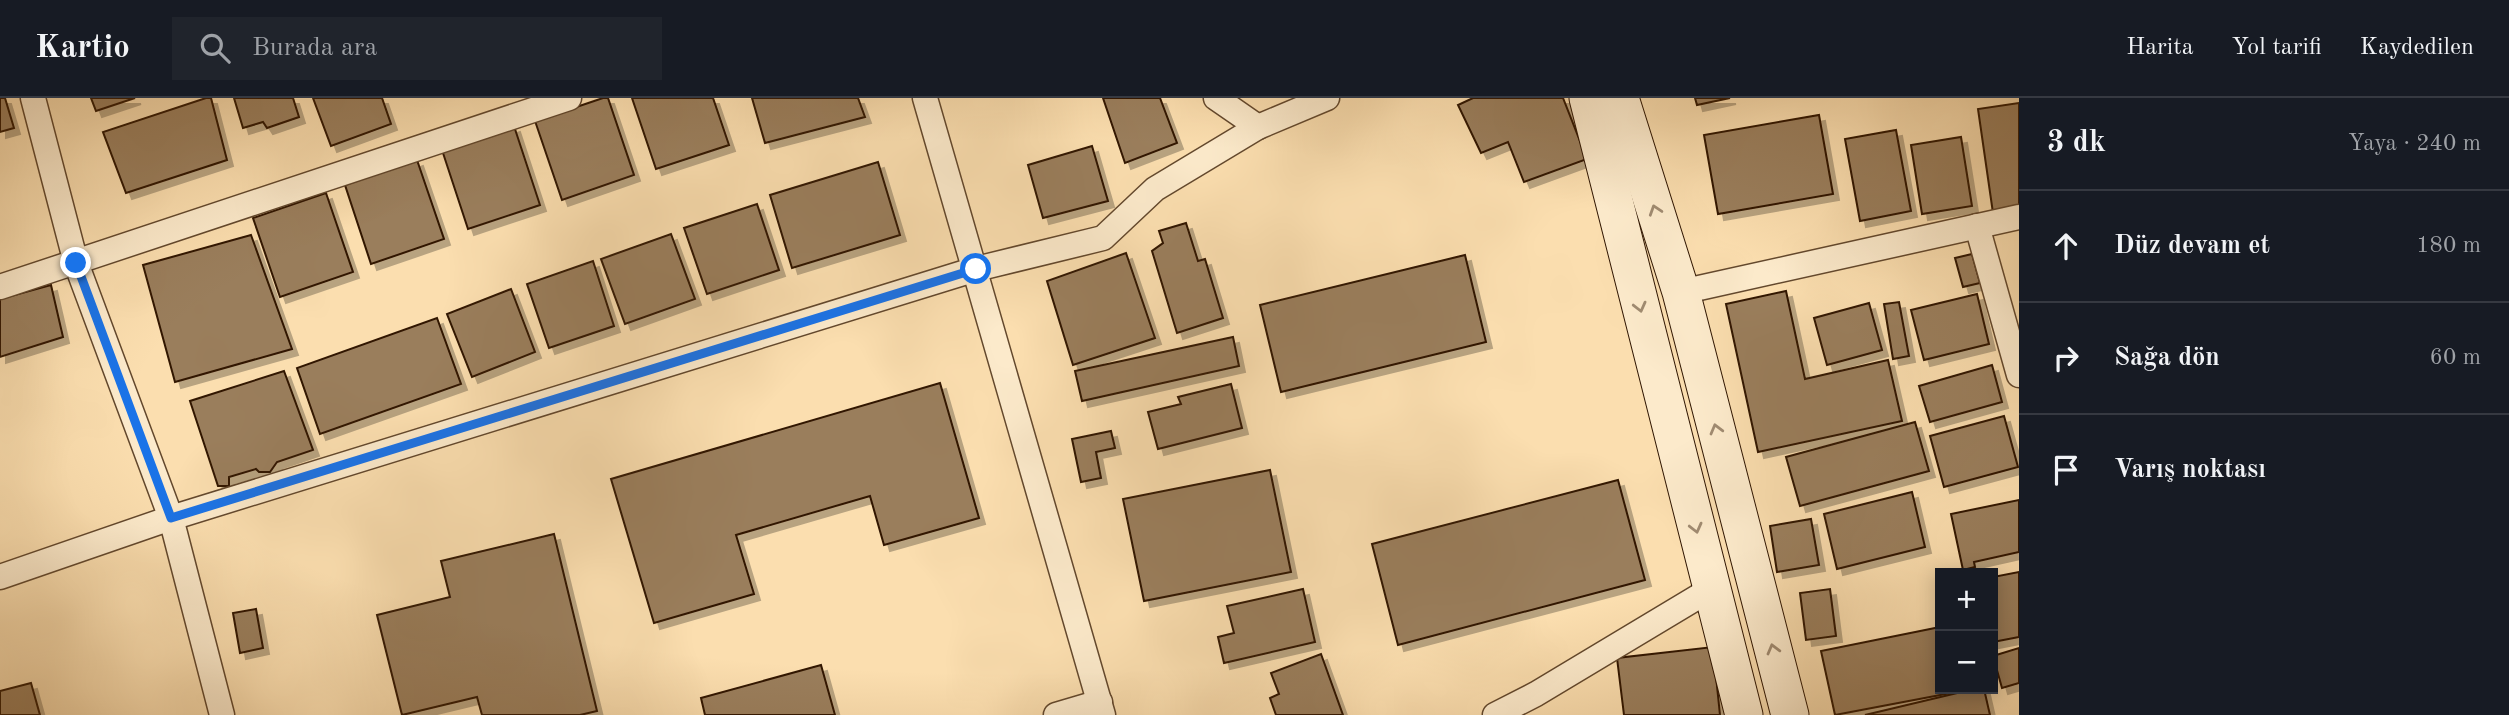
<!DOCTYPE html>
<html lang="tr">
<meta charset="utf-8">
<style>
body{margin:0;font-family:"Old Standard TT",serif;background:#20242c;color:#f1f3f6}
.controls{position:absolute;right:21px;bottom:21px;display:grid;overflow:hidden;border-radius:0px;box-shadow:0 4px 18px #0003}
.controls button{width:63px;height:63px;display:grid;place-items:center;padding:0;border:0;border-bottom:2px solid #363941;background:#171b24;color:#f1f3f6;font:35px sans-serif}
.stop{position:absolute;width:21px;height:21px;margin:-16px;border:5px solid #1a73e8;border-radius:50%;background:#fff}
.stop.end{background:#1a73e8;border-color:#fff;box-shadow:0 2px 7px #0008}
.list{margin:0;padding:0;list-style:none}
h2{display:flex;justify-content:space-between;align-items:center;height:91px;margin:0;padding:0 28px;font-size:30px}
h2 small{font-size:23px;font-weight:400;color:#9ea1a6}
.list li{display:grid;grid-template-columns:46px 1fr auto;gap:21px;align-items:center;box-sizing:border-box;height:112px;padding:0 28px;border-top:2px solid #363941}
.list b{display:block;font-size:26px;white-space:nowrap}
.list em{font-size:23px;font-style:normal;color:#9ea1a6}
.icon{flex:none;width:38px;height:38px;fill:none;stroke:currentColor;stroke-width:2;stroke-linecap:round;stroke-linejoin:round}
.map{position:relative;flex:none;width:2019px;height:617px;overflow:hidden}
header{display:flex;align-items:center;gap:42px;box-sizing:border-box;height:98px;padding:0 35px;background:#171b24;border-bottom:2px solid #363941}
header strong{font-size:33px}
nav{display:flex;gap:38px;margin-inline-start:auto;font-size:24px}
.search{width:490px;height:63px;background:#20242c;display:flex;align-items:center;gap:18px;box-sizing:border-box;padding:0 24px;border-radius:0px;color:#9ea1a6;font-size:26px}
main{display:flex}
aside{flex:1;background:#171b24}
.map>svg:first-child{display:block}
.building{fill:#9a7e5c;stroke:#301602;stroke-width:2;filter:url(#shadow)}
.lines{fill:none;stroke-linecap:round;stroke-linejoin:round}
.street-casing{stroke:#63482d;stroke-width:27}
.secondary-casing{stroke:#301602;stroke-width:39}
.street{stroke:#fceacb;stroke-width:24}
.secondary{stroke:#fceacb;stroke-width:37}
.oneway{stroke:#a08b71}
.route{stroke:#1a73e8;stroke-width:9}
</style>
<header>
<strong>Kartio</strong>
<div class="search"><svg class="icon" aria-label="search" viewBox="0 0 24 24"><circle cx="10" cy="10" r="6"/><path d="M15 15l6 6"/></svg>Burada ara</div>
<nav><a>Harita</a><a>Yol tarifi</a><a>Kaydedilen</a></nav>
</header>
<main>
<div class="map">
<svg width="2019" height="617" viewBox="0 0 2019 617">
<defs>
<filter id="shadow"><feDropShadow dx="6" dy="6" stdDeviation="0" flood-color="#0004"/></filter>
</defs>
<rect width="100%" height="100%" fill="#fbdeaf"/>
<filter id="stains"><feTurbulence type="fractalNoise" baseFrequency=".00286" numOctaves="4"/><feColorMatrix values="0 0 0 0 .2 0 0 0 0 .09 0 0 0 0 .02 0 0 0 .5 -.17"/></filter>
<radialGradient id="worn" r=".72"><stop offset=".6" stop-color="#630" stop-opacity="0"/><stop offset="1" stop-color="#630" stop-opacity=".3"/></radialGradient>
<g class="building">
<path d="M0 0H5L14 30 0 34Z"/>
<path d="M91 0H135L96 13Z"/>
<path d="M206 0H211L227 62 126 95 103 34Z"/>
<path d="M234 0H293L299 19 267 30 263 24 243 30Z"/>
<path d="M313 0H382L391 26 331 48Z"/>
<path d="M603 0H608L634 77 562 102 535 23Z"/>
<path d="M632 0H713L729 47 656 71Z"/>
<path d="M752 0H858L865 19 765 45Z"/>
<path d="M1103 0H1160L1177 45 1125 65Z"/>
<path d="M1473 0H1563L1587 61 1524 84 1508 44 1481 55 1458 7Z"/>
<path d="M1695 0H1730L1697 7Z"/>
<path d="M2019 5V111L1993 115 1978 11Z"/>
<path d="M1819 17 1833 96 1718 116 1704 37Z"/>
<path d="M514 28 540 107 468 131 442 52Z"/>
<path d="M1896 32 1911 113 1860 123 1845 41Z"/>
<path d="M1961 39 1972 108 1922 116 1911 47Z"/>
<path d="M1092 48 1108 103 1043 120 1028 67Z"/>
<path d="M417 62 444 141 371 166 345 87Z"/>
<path d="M878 64 900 137 792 170 770 97Z"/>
<path d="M326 95 353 174 280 199 253 120Z"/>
<path d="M757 106 779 172 707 196 684 130Z"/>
<path d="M1186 125 1198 163 1205 161 1223 220 1177 235 1152 153 1163 145 1159 133Z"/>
<path d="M671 136 695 201 625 226 601 161Z"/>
<path d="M251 137 292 251 175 284 143 167Z"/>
<path d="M1126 155 1155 240 1073 267 1047 183Z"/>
<path d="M1972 156 1980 185 1963 189 1955 160Z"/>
<path d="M1465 157 1486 244 1281 294 1260 207Z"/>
<path d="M593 163 614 228 549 250 527 186Z"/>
<path d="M51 187 63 239 0 259V201Z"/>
<path d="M511 191 535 254 472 279 447 216Z"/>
<path d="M1786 193 1805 281 1888 262 1902 323 1758 354 1726 206Z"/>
<path d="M1977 196 1989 246 1924 262 1911 212Z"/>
<path d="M1899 204 1909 258 1893 261 1884 206Z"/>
<path d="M1869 205 1882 252 1827 267 1814 220Z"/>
<path d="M437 220 461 286 320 336 297 270Z"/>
<path d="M1233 239 1239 268 1082 303 1075 273Z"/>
<path d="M1992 267 2002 304 1930 324 1919 288Z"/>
<path d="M284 273 313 352 277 364 270 374H259L256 371 229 379V388H218L190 303Z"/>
<path d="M940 285 979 420 884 447 870 398 736 437 754 496 654 525 611 381Z"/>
<path d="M1231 286 1242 330 1158 351 1148 314 1181 306 1178 299Z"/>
<path d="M2004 318 2018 369 1944 389 1930 338Z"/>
<path d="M1915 324 1929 373 1800 408 1786 359Z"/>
<path d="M1111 333 1115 350 1096 354 1101 380 1081 384 1072 341Z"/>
<path d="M1270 372 1291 474 1144 503 1123 401Z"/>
<path d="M1618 382 1645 482 1398 547 1372 446Z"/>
<path d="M1912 394 1925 449 1837 471 1824 416Z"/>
<path d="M2019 402V454L1974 464 1975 469 1963 472 1951 416Z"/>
<path d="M1811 421 1819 467 1777 474 1770 428Z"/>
<path d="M554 436 597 613 580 617H482L477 599 402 617 377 517 450 499 441 463Z"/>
<path d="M2019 474V539L1993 544V479Z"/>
<path d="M1303 491 1315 544 1224 565 1218 539 1234 535 1227 508Z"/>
<path d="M1830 491 1836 538 1806 542 1800 495Z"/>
<path d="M256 511 263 550 240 555 233 515Z"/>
<path d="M1940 529V591H1972L1835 617 1821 553Z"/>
<path d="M1713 549 1720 617H1624L1617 560Z"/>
<path d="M2019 550V585L2002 590 1993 558Z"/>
<path d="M1321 556 1343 617H1276L1270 600 1279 596 1271 575Z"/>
<path d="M821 567 835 617H705L701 600Z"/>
<path d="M31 585 40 617H0V593Z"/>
<path d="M1974 591H1984L1990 617H1865Z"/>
</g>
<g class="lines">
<defs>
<g id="street">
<path d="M33 0 76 165 171 420 222 617"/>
<path d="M925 0 1103 617"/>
<path d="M1216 0 1258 29"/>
<path d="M1977 128 2019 277"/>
<path d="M0 189 569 0"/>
<path d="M1681 194 2019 119"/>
<path d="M0 479 171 420 976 171 1103 140 1155 91 1258 29 1327 0"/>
<path d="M1056 617 1100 604"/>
<path d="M1495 617 1536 596 1711 491"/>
</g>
<g id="secondary">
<path d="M1588 0 1744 617"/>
<path d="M1620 0 1681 194 1790 617"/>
</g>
</defs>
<use href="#street" class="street-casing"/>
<use href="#secondary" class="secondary-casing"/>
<use href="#street" class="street"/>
<use href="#secondary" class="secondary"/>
</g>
<defs><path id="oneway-chevron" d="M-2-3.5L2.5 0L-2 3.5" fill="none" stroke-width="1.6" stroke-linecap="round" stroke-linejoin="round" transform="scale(1.75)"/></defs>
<g class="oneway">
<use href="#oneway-chevron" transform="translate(1655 112) rotate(-108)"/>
<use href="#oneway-chevron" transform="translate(1640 209) rotate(76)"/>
<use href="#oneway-chevron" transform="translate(1716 331) rotate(-105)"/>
<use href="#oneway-chevron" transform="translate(1696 430) rotate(76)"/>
<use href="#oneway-chevron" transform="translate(1773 551) rotate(-105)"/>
</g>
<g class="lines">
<path class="route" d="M76 165 171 420 976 171"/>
</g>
<rect width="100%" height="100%" filter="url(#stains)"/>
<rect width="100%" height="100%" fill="url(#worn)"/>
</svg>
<div class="controls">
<button>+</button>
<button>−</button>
</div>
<div class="stop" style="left:976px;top:171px"></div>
<div class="stop end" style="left:76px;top:165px"></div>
</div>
<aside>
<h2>3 dk<small>Yaya · 240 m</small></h2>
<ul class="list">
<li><svg class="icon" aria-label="ahead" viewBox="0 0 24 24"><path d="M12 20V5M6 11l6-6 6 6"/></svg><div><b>Düz devam et</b></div><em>180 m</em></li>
<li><svg class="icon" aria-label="right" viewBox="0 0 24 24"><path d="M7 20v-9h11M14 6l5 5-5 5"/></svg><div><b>Sağa dön</b></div><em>60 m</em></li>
<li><svg class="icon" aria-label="arrive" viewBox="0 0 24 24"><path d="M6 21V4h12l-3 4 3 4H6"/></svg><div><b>Varış noktası</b></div></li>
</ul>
</aside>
</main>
